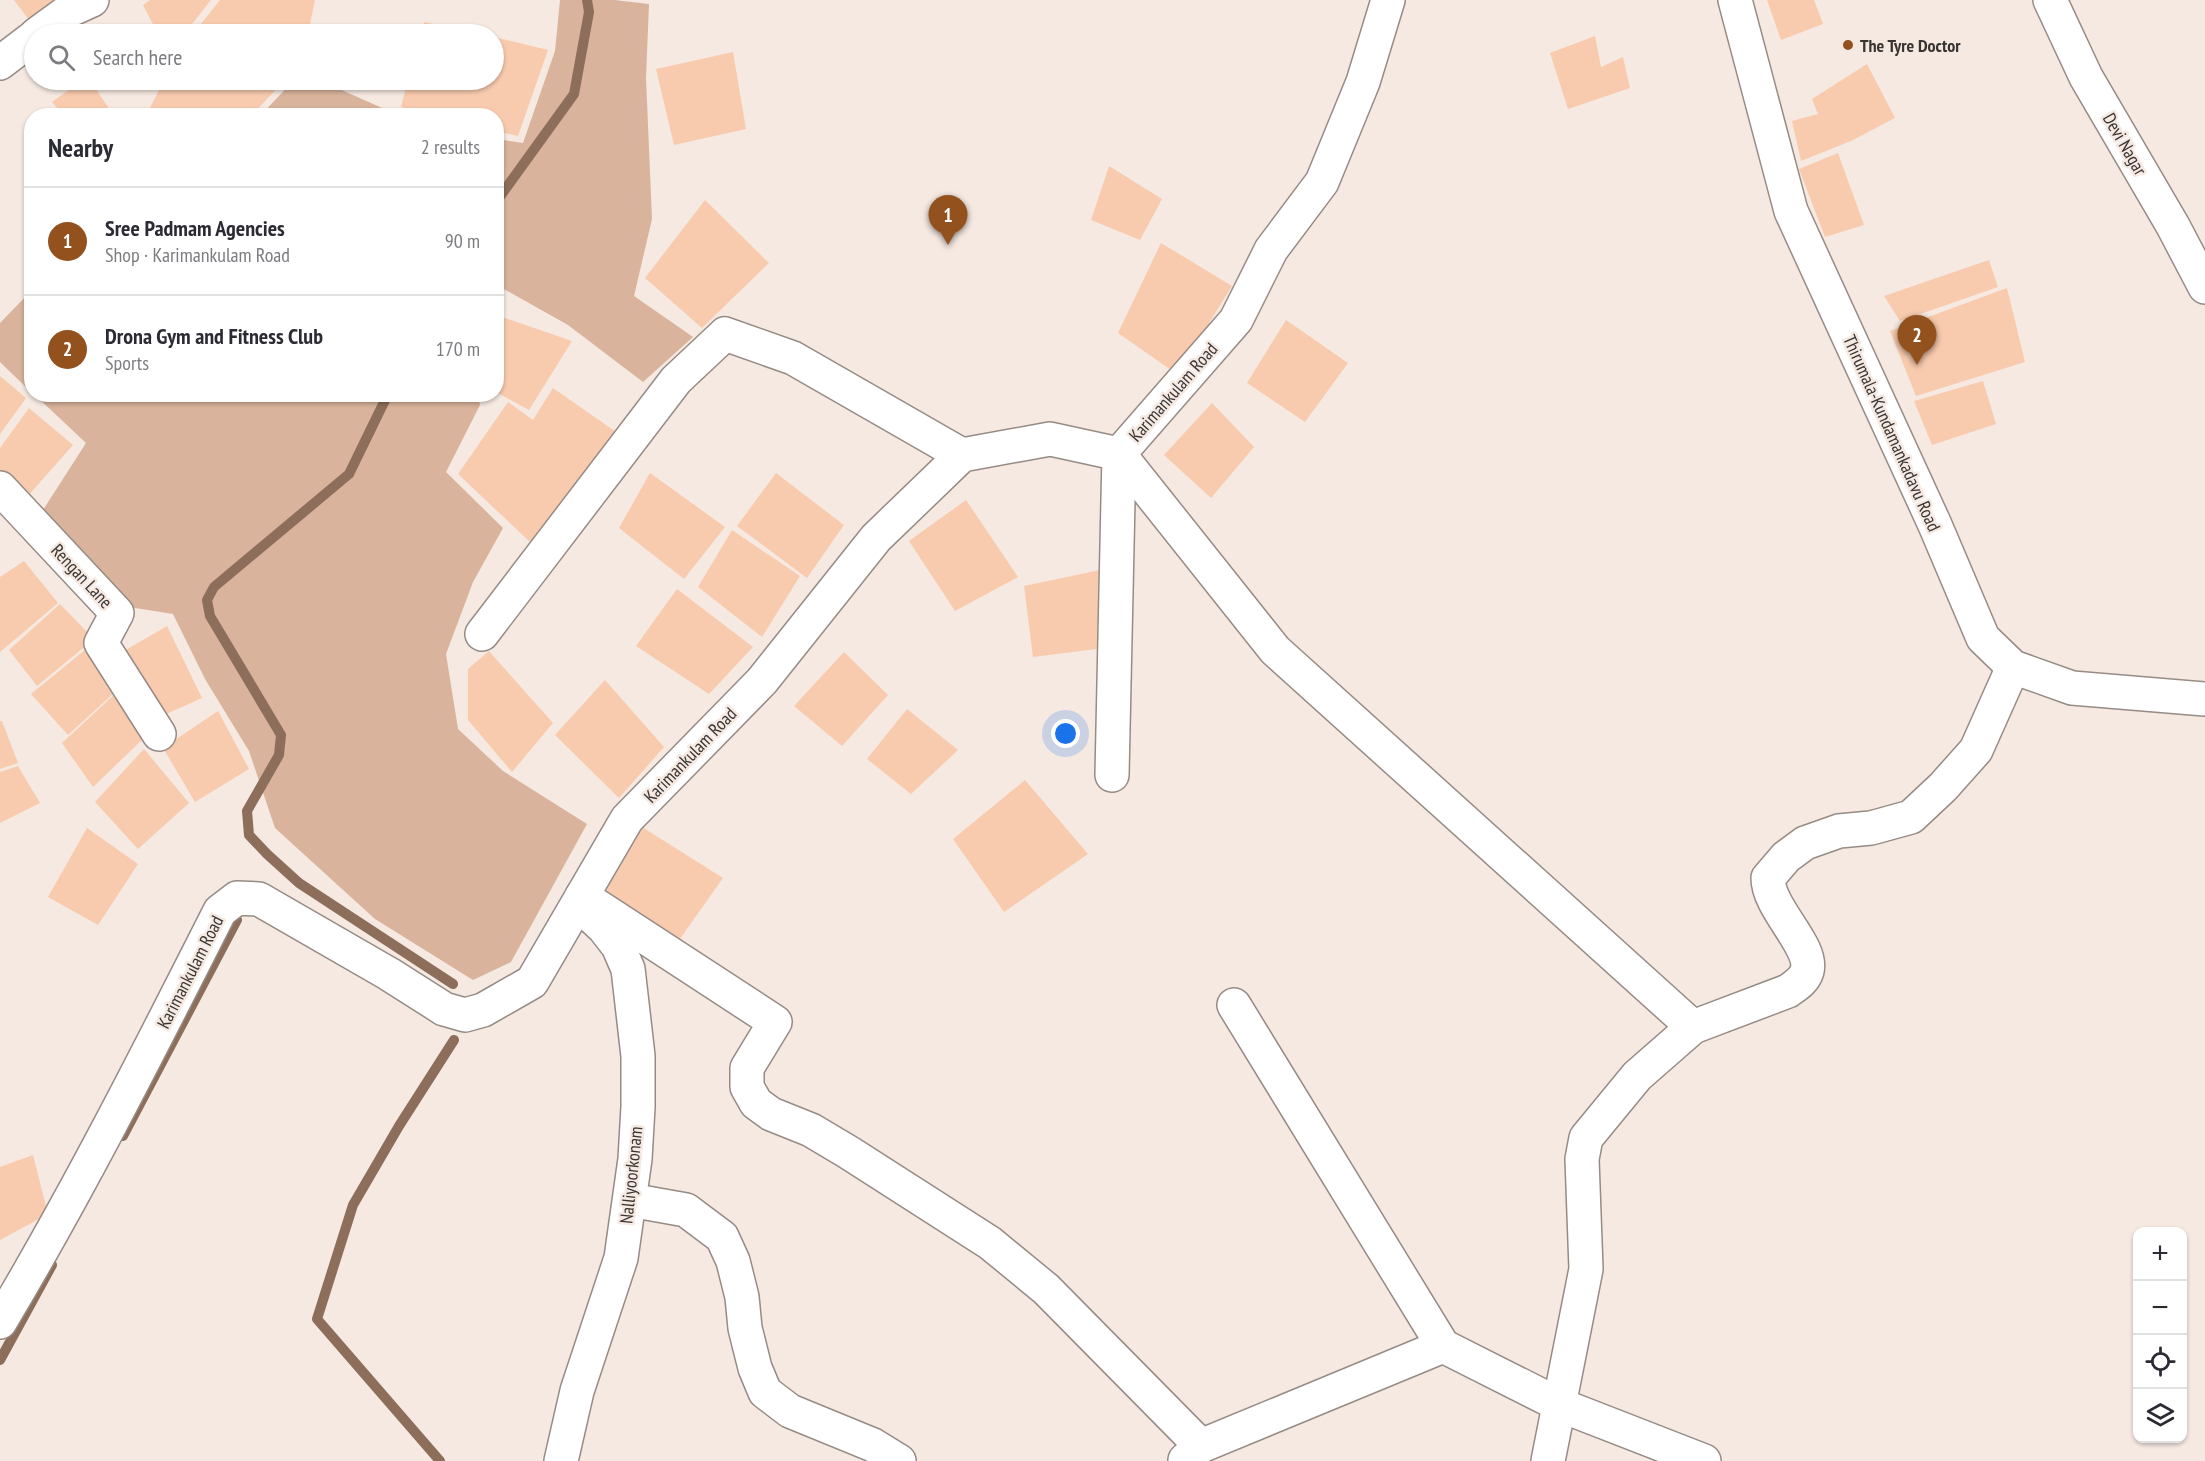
<!DOCTYPE html>
<meta charset="utf-8">
<style>
body{margin:0;font-family:"PT Sans Narrow",sans-serif;background:#f7f7f7;color:#2b2b33}
.controls{position:absolute;right:18px;bottom:18px;display:grid;overflow:hidden;border-radius:12px;box-shadow:0 2px 4px #0004}
.controls button{width:54px;height:54px;display:grid;place-items:center;padding:0;border:0;border-bottom:2px solid #e1e1e2;background:#fff;color:#2b2b33;font:30px sans-serif}
.you{position:absolute;left:1066px;top:734px;width:21px;height:21px;margin:-15px;border:4px solid #fff;border-radius:50%;background:#1a73e8;box-shadow:0 0 0 9px #1a73e833}
.badge{display:grid;place-items:center;width:39px;height:39px;border-radius:50%;background:#93511e;color:#fff;font-size:20px;font-weight:700}
.pin{position:absolute;translate:-50% -50px;filter:drop-shadow(0 2px 3px #0008)}
.pin::after{content:'';position:absolute;top:32px;width:21px;height:18px;background:inherit;clip-path:polygon(0 0,100% 0,50% 100%)}
.list{margin:0;padding:0;list-style:none}
h2{display:flex;justify-content:space-between;align-items:center;height:78px;margin:0;padding:0 24px;font-size:26px}
h2 small{font-size:20px;font-weight:400;color:#7c7c81}
.list li{display:grid;grid-template-columns:39px 1fr auto;gap:18px;align-items:center;box-sizing:border-box;height:108px;padding:0 24px;border-top:2px solid #e1e1e2}
.list b{display:block;font-size:22px;white-space:nowrap}
.list p{margin:0;font-size:20px;white-space:nowrap;color:#7c7c81}
.list em{font-size:20px;font-style:normal;color:#7c7c81}
.icon{flex:none;width:33px;height:33px;fill:none;stroke:currentColor;stroke-width:2;stroke-linecap:round;stroke-linejoin:round}
.map{position:relative;flex:none;width:2205px;height:1461px;overflow:hidden}
.search{position:absolute;background:#fff;box-shadow:0 2px 4px #0004;left:24px;top:24px;width:480px;height:66px;display:flex;align-items:center;gap:15px;box-sizing:border-box;padding:0 21px;border-radius:33px;color:#7c7c81;font-size:22px}
.panel{position:absolute;background:#fff;box-shadow:0 2px 4px #0004;left:24px;top:108px;width:480px;height:294px;border-radius:24px}
.map>svg:first-child{display:block}
.green{fill:#d9b39b}
.lines{fill:none;stroke-linecap:round;stroke-linejoin:round}
.stream{stroke:#8d6e5a;stroke-width:10}
.building{fill:#f9cbae}
.minor-casing{stroke:#968b85;stroke-width:36}
.major-casing{stroke:#968b85;stroke-width:36}
.minor{stroke:#fff;stroke-width:33}
.major{stroke:#fff;stroke-width:33}
.poi-dot{fill:#93511e;stroke:#f5e9e2;stroke-width:2}
.labels{text-anchor:middle;dominant-baseline:central;stroke-width:5;stroke-linejoin:round;paint-order:stroke}
.poi-label{font-size:18px;font-weight:bold;fill:#383431;stroke:#f5e9e2;text-anchor:start}
.street-label{font-size:18px;fill:#383431;stroke:#f5e9e2}
</style>
<div class="map">
<svg width="2205" height="1461" viewBox="0 0 2205 1461">
<rect width="100%" height="100%" fill="#f5e9e2"/>
<g class="green">
<path d="M560 0H614L649 4 646 78 652 219 634 296 693 337 643 382 568 325 502 288 497 293V139L523 143 555 51Z"/>
<path d="M294 80H319L398 115H261Z"/>
<path d="M31 291V392L0 362V323Z"/>
<path d="M35 395H478L480 405 446 472 503 528 473 582 446 654 458 729 503 771 587 824 511 962 473 980 375 919 275 828 249 751 205 679 173 614 129 607 43 510 86 443Z"/>
</g>
<g class="lines">
<g class="stream">
<path d="M496 202 574 94 589 12 587 0"/>
<path d="M388 394 349 474 214 587 207 600 210 616 281 735 279 755 247 811 249 835 267 854 299 883 453 984"/>
<path d="M123 1136 237 920"/>
<path d="M0 1360 52 1265"/>
<path d="M440 1461 317 1319 353 1205 399 1126 454 1040"/>
</g>
</g>
<g class="building">
<path d="M14 0H72L32 24Z"/>
<path d="M150 0H211L184 34H158L143 5Z"/>
<path d="M220 0H315L308 34H193Z"/>
<path d="M1767 0H1814L1823 24 1781 40Z"/>
<path d="M424 22 476 34H421Z"/>
<path d="M1595 36 1601 67 1623 57 1630 88 1568 109 1550 53Z"/>
<path d="M494 37 548 50 518 136 496 131V116H436L401 107 408 80H494Z"/>
<path d="M733 52 746 129 674 145 656 69Z"/>
<path d="M1867 64 1895 118 1851 141 1801 161 1792 121 1818 114 1812 99Z"/>
<path d="M83 80H90L114 116H64L52 102Z"/>
<path d="M164 80H285L251 116H146Z"/>
<path d="M1838 153 1864 225 1825 237 1799 169Z"/>
<path d="M1109 166 1162 199 1140 240 1091 220Z"/>
<path d="M705 200 769 263 702 328 645 278Z"/>
<path d="M1161 243 1232 286 1201 336 1171 370 1118 333Z"/>
<path d="M1989 260 1998 287 1900 321 1884 296Z"/>
<path d="M2007 288 2025 362 1916 396 1890 331Z"/>
<path d="M496 315 572 341 529 410 496 392Z"/>
<path d="M1286 320 1348 363 1305 422 1247 383Z"/>
<path d="M0 376 26 398 0 434Z"/>
<path d="M1983 381 1996 424 1932 445 1914 401Z"/>
<path d="M553 388 619 434 530 542 458 474 508 402 533 420Z"/>
<path d="M1212 403 1254 447 1211 498 1164 455Z"/>
<path d="M29 408 73 445 26 498 0 475V448Z"/>
<path d="M650 473 725 527 684 579 619 528Z"/>
<path d="M776 473 844 525 807 578 737 526Z"/>
<path d="M966 500 1018 577 955 611 909 541Z"/>
<path d="M732 530 800 576 762 637 698 587Z"/>
<path d="M24 561 58 603 0 652V577Z"/>
<path d="M1100 570 1104 648 1033 657 1024 586Z"/>
<path d="M677 589 753 647 709 694 636 646Z"/>
<path d="M60 604 94 639 37 686 9 650Z"/>
<path d="M167 626 202 698 155 719 117 655Z"/>
<path d="M86 649 115 692 68 735 31 694Z"/>
<path d="M489 651 553 723 512 772 468 720V669Z"/>
<path d="M844 652 888 695 842 746 794 706Z"/>
<path d="M605 680 664 747 619 798 555 735Z"/>
<path d="M116 693 147 735 93 787 62 743Z"/>
<path d="M907 709 958 750 911 794 867 759Z"/>
<path d="M218 711 249 769 195 802 163 748Z"/>
<path d="M0 721H2L18 763 0 769Z"/>
<path d="M144 749 189 803 138 849 95 802Z"/>
<path d="M18 766 40 803 0 823V772Z"/>
<path d="M1025 780 1088 854 1004 912 953 839Z"/>
<path d="M642 827 723 878 677 943 602 897Z"/>
<path d="M87 828 138 864 98 925 48 897Z"/>
<path d="M33 1155 48 1214 0 1240V1167Z"/>
</g>
<g class="lines">
<defs>
<g id="minor">
<path d="M2050 0 2086 77 2173 226 2205 287"/>
<path d="M37 34 70 10 92 0"/>
<path d="M0 63 34 37"/>
<path d="M1119 454 1275 650 1693 1027"/>
<path d="M0 488 117 613 101 643 159 734"/>
<path d="M482 634 676 380 725 334 793 358 962 455"/>
<path d="M1112 775 1119 454"/>
<path d="M582 896 775 1022 747 1068V1087L756 1103 771 1114 811 1130 848 1152 990 1243 1046 1289 1201 1446"/>
<path d="M1234 1005 1443 1346 1560 1405 1704 1461"/>
<path d="M630 1200 686 1210 722 1237 733 1261 742 1297 745 1328 755 1368 765 1392 790 1411 873 1445 899 1461"/>
<path d="M0 1322C79 1190 150 1049 220 911L237 898 259 899 389 974 444 1009 465 1015 483 1010 532 982 627 819 762 681 876 538 962 455 1050 439 1119 454 1236 320 1271 250 1322 182 1363 82 1388 0"/>
<path d="M1185 1460 1201 1446 1443 1346"/>
<path d="M561 1461 577 1391 621 1258 635 1159 638 1107V1056L628 969 618 946 604 928 589 914"/>
<path d="M1548 1461 1586 1269 1582 1159 1586 1138 1637 1076 1693 1027 1788 991C1795 986 1804 981 1807 971 1814 946 1768 909 1768 878L1786 857 1805 843 1839 831 1871 828 1911 817 1943 787 1976 750 2013 667"/>
</g>
<path id="major" d="M1735 0 1791 211 1935 525 1983 638 2013 667 2072 688 2205 699"/>
</defs>
<use href="#minor" class="minor-casing"/>
<use href="#major" class="major-casing"/>
<use href="#minor" class="minor"/>
<use href="#major" class="major"/>
</g>
<circle class="poi-dot" cx="1848" cy="45" r="6"/>
<g class="labels">
<g class="poi-label">
<text x="1860" y="45">The Tyre Doctor</text>
</g>
<g class="street-label">
<text transform="translate(2125 144) rotate(60)">Devi Nagar</text>
<text transform="translate(1173 392) rotate(-49)">Karimankulam Road</text>
<text transform="translate(1892 433) rotate(66)">Thirumala-Kundamankadavu Road</text>
<text transform="translate(82 576) rotate(47)">Rengan Lane</text>
<text transform="translate(690 755) rotate(-46)">Karimankulam Road</text>
<text transform="translate(190 972) rotate(-63)">Karimankulam Road</text>
<text transform="translate(631 1175) rotate(-84)">Nalliyoorkonam</text>
</g>
</g>
</svg>
<div class="controls">
<button>+</button>
<button>−</button>
<button><svg class="icon" aria-label="locate" viewBox="0 0 24 24"><circle cx="12" cy="12" r="6"/><path d="M12 2v4M12 18v4M2 12h4M18 12h4"/></svg></button>
<button><svg class="icon" aria-label="layers" viewBox="0 0 24 24"><path d="M12 4l9 5-9 5-9-5zM3 14l9 5 9-5"/></svg></button>
</div>
<div class="you"></div>
<div class="pin badge" style="left:948px;top:245px">1</div>
<div class="pin badge" style="left:1917px;top:365px">2</div>
<div class="search"><svg class="icon" aria-label="search" viewBox="0 0 24 24"><circle cx="10" cy="10" r="6"/><path d="M15 15l6 6"/></svg>Search here</div>
<section class="panel">
<h2>Nearby<small>2 results</small></h2>
<ul class="list">
<li><span class="badge">1</span><div><b>Sree Padmam Agencies</b><p>Shop · Karimankulam Road</p></div><em>90 m</em></li>
<li><span class="badge">2</span><div><b>Drona Gym and Fitness Club</b><p>Sports</p></div><em>170 m</em></li>
</ul>
</section>
</div>
